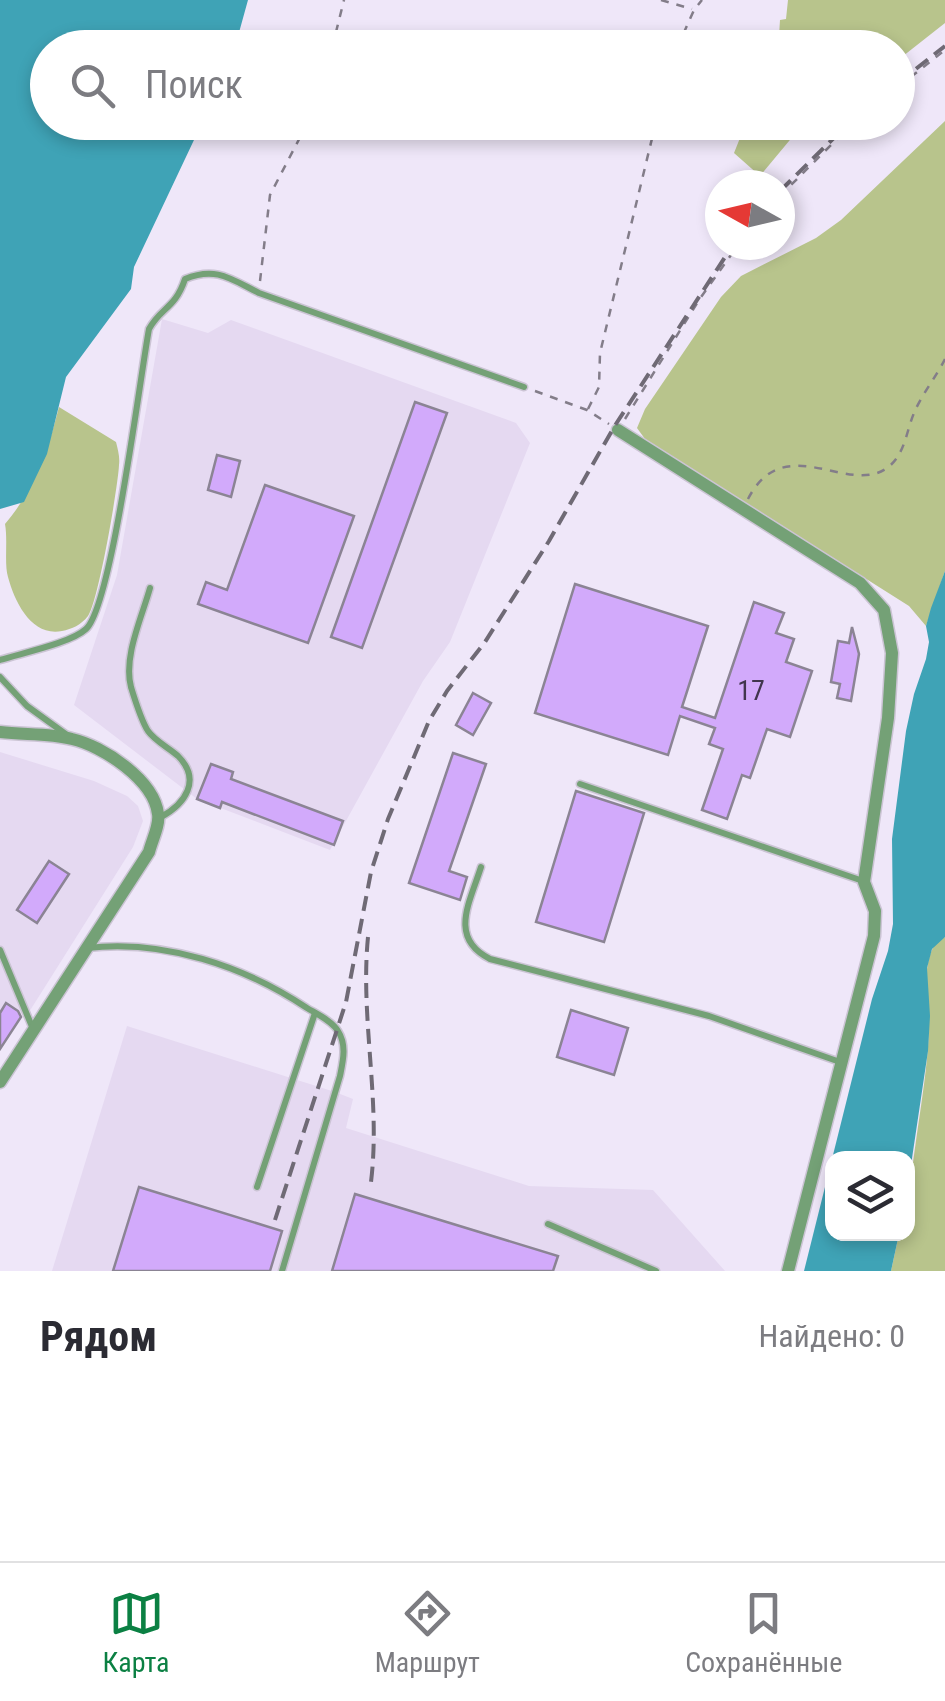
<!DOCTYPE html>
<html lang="ru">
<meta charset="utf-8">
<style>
body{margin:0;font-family:"Roboto Condensed",sans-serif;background:#f2f2f3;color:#2b2b33}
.controls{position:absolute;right:30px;bottom:30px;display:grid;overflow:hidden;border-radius:20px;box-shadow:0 5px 15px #0003}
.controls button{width:90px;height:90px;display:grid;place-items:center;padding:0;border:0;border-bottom:2px solid #e1e1e2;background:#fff;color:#2b2b33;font:50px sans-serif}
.compass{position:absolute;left:705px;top:170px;width:90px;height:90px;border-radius:50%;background:#fff;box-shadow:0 5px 15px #0003;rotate:278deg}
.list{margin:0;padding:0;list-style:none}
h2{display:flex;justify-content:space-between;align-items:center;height:130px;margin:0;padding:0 40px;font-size:42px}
h2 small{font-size:32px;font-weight:400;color:#7c7c81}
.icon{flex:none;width:55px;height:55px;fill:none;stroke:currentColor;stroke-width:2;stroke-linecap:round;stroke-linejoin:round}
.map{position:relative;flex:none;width:945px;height:1271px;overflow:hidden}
.search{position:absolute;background:#fff;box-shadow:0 5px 15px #0003;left:30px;right:30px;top:30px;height:110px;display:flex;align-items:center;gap:25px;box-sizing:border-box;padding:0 35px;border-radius:55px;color:#7c7c81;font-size:38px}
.sheet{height:290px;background:#fff}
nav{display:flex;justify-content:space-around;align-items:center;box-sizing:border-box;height:140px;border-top:2px solid #e1e1e2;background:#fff;font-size:28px;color:#7c7c81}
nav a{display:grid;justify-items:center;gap:5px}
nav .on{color:#0b8043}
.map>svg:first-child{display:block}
.built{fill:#e5d9f1}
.green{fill:#b8c48c}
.water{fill:#3fa3b6}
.building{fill:#d2aafb;stroke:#8b8494;stroke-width:2.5}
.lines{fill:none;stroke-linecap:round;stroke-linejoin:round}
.lane-casing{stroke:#cbc4d4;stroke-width:9}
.street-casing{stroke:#cbc4d4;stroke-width:15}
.path{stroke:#837d89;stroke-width:2.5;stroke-dasharray:8 8;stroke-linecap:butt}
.lane{stroke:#74a176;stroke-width:6}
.street{stroke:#74a176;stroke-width:12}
.rail{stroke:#6f6a75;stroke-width:4;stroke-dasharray:15 8;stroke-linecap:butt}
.labels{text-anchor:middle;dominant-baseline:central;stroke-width:8;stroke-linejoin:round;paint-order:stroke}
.number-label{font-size:28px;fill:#41354e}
</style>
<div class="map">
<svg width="945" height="1271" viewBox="0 0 945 1271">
<rect width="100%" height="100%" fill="#efe7f9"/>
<g class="built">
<path d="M162 319 208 333 231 320 516 423 530 443 450 642 423 681 330 850 197 799 74 705 117 575Z"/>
<path d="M0 752 94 781 127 796 138 806 143 821 133 847 48 982 29 1012 23 1011 0 1046Z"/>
<path d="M127 1026 335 1092 353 1099 346 1128 529 1186 653 1190 725 1271H52Z"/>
</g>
<g class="green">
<path d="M788 0H945V23L898 60V48L784 47 786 38 779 36 780 20 786 19Z"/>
<path d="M945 121V571L926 626 909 606 645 439 637 428 645 409 721 297 741 276 816 238 841 220Z"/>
<path d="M746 123V122L804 123 760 176 734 153Z"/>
<path d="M59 407 116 442C118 450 120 457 119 465 118 487 98 603 88 616 81 625 72 629 62 631 32 637 15 603 8 577 4 564 8 540 5 524 35 489 48 450 59 407Z"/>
<path d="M945 937V1271H891L899 1234H908C908 1170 923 1110 928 1047 930 1021 925 995 927 969 929 955 932 943 945 937Z"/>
</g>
<g class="water">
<path d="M0 0H248L235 47 48 48V122L202 123 134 267 131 289 66 377 47 454 24 502 0 509Z"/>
<path d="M945 571V937L932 949 927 968 930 1016 928 1051 908 1185V1158H832V1234H899L891 1271H804L872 999 888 951 893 924 892 839 906 731 914 694 926 659 929 642 926 626 931 608Z"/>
</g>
<g class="building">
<path d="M415 402 447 413 362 648 331 637Z"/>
<path d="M217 455 240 461 231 497 208 490Z"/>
<path d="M265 485 354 516 308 643 198 604 206 582 227 590Z"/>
<path d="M575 584 708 626 682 707 715 718 754 602 784 613 776 633 794 639 786 662 812 671 790 737 767 729 750 778 742 775 727 819 702 810 723 749 709 744 715 728 680 716 668 755 535 713Z"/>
<path d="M852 627 859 654 851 701 837 698 840 684 831 682 838 641 849 643Z"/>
<path d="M473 693 491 703 473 735 456 725Z"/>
<path d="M453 753 486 764 449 871 467 877 460 900 409 883Z"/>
<path d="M211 764 233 772 231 779 343 821 334 845 222 802 220 808 197 799Z"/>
<path d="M576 791 644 813 604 942 536 922Z"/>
<path d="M49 861 69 874 37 923 17 910Z"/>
<path d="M6 1003 18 1011 21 1017 0 1049V1013Z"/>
<path d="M571 1010 628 1028 614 1075 557 1057Z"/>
<path d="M139 1187 282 1231 270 1271H113Z"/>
<path d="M355 1194 558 1256 553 1271H332Z"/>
</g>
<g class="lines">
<defs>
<g id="lane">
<path d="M150 588C142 617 123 657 131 687 135 700 141 720 148 731 155 741 169 748 178 756 202 780 185 804 161 817"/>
<path d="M0 660C22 653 71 643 86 629 112 605 140 377 149 329 161 307 175 309 185 279 216 266 231 279 259 293L524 387"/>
<path d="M0 677 27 706 67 735"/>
<path d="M580 784 863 881"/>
<path d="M481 867C470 902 448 938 490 959L709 1016 840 1062"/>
<path d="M87 948C164 939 244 966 307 1008 317 1014 332 1021 338 1031 347 1045 343 1061 340 1076L282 1271"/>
<path d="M0 950 33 1029"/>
<path d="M257 1187 315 1013"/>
<path d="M548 1224 656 1271"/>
</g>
<g id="street">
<path d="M618 430 860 583 884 610 892 653 888 718 864 882 875 911 874 936 788 1271"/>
<path d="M0 732C23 735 49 733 72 739 103 746 154 780 158 814 160 825 152 840 149 852L0 1082"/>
</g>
</defs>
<use href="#lane" class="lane-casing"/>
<use href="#street" class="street-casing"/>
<g class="path">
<path d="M661 0 692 9"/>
<path d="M332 48 344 0"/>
<path d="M677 48 694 10 702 0"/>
<path d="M898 87 945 50"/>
<path d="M282 122 300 134"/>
<path d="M780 196 854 122"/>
<path d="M260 281 270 195 308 122"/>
<path d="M535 391 587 410 609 424"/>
<path d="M588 409 599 387 600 353 656 122"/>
<path d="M625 419 699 300 738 245"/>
<path d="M748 499C784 429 848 496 887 468 905 455 906 432 914 413 922 394 936 377 945 359"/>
</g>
<use href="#lane" class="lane"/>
<use href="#street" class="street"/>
<g class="rail">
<path d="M898 83 945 46"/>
<path d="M780 191 850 122"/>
<path d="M368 937C360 1019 381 1100 371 1182"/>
<path d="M275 1220 346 1002 371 872 388 819 429 721 447 691 485 642 549 541 614 427 733 245"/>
</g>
</g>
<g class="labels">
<g class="number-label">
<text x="751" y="690">17</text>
</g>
</g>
</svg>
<div class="controls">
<button><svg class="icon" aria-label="layers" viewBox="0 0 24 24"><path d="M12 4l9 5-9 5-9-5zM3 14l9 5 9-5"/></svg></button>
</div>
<svg class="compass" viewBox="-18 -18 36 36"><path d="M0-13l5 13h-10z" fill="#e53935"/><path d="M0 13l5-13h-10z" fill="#7c7c81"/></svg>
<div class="search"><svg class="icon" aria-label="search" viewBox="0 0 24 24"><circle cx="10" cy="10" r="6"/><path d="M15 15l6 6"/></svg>Поиск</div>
</div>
<section class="sheet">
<h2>Рядом<small>Найдено: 0</small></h2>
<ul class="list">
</ul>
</section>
<nav>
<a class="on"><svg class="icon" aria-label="map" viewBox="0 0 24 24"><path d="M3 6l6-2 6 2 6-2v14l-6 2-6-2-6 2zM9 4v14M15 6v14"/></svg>Карта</a>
<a><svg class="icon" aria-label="directions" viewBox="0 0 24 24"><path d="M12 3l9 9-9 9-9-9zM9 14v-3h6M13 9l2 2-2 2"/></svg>Маршрут</a>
<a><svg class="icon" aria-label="saved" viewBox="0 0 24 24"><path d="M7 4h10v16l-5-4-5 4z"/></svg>Сохранённые</a>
</nav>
